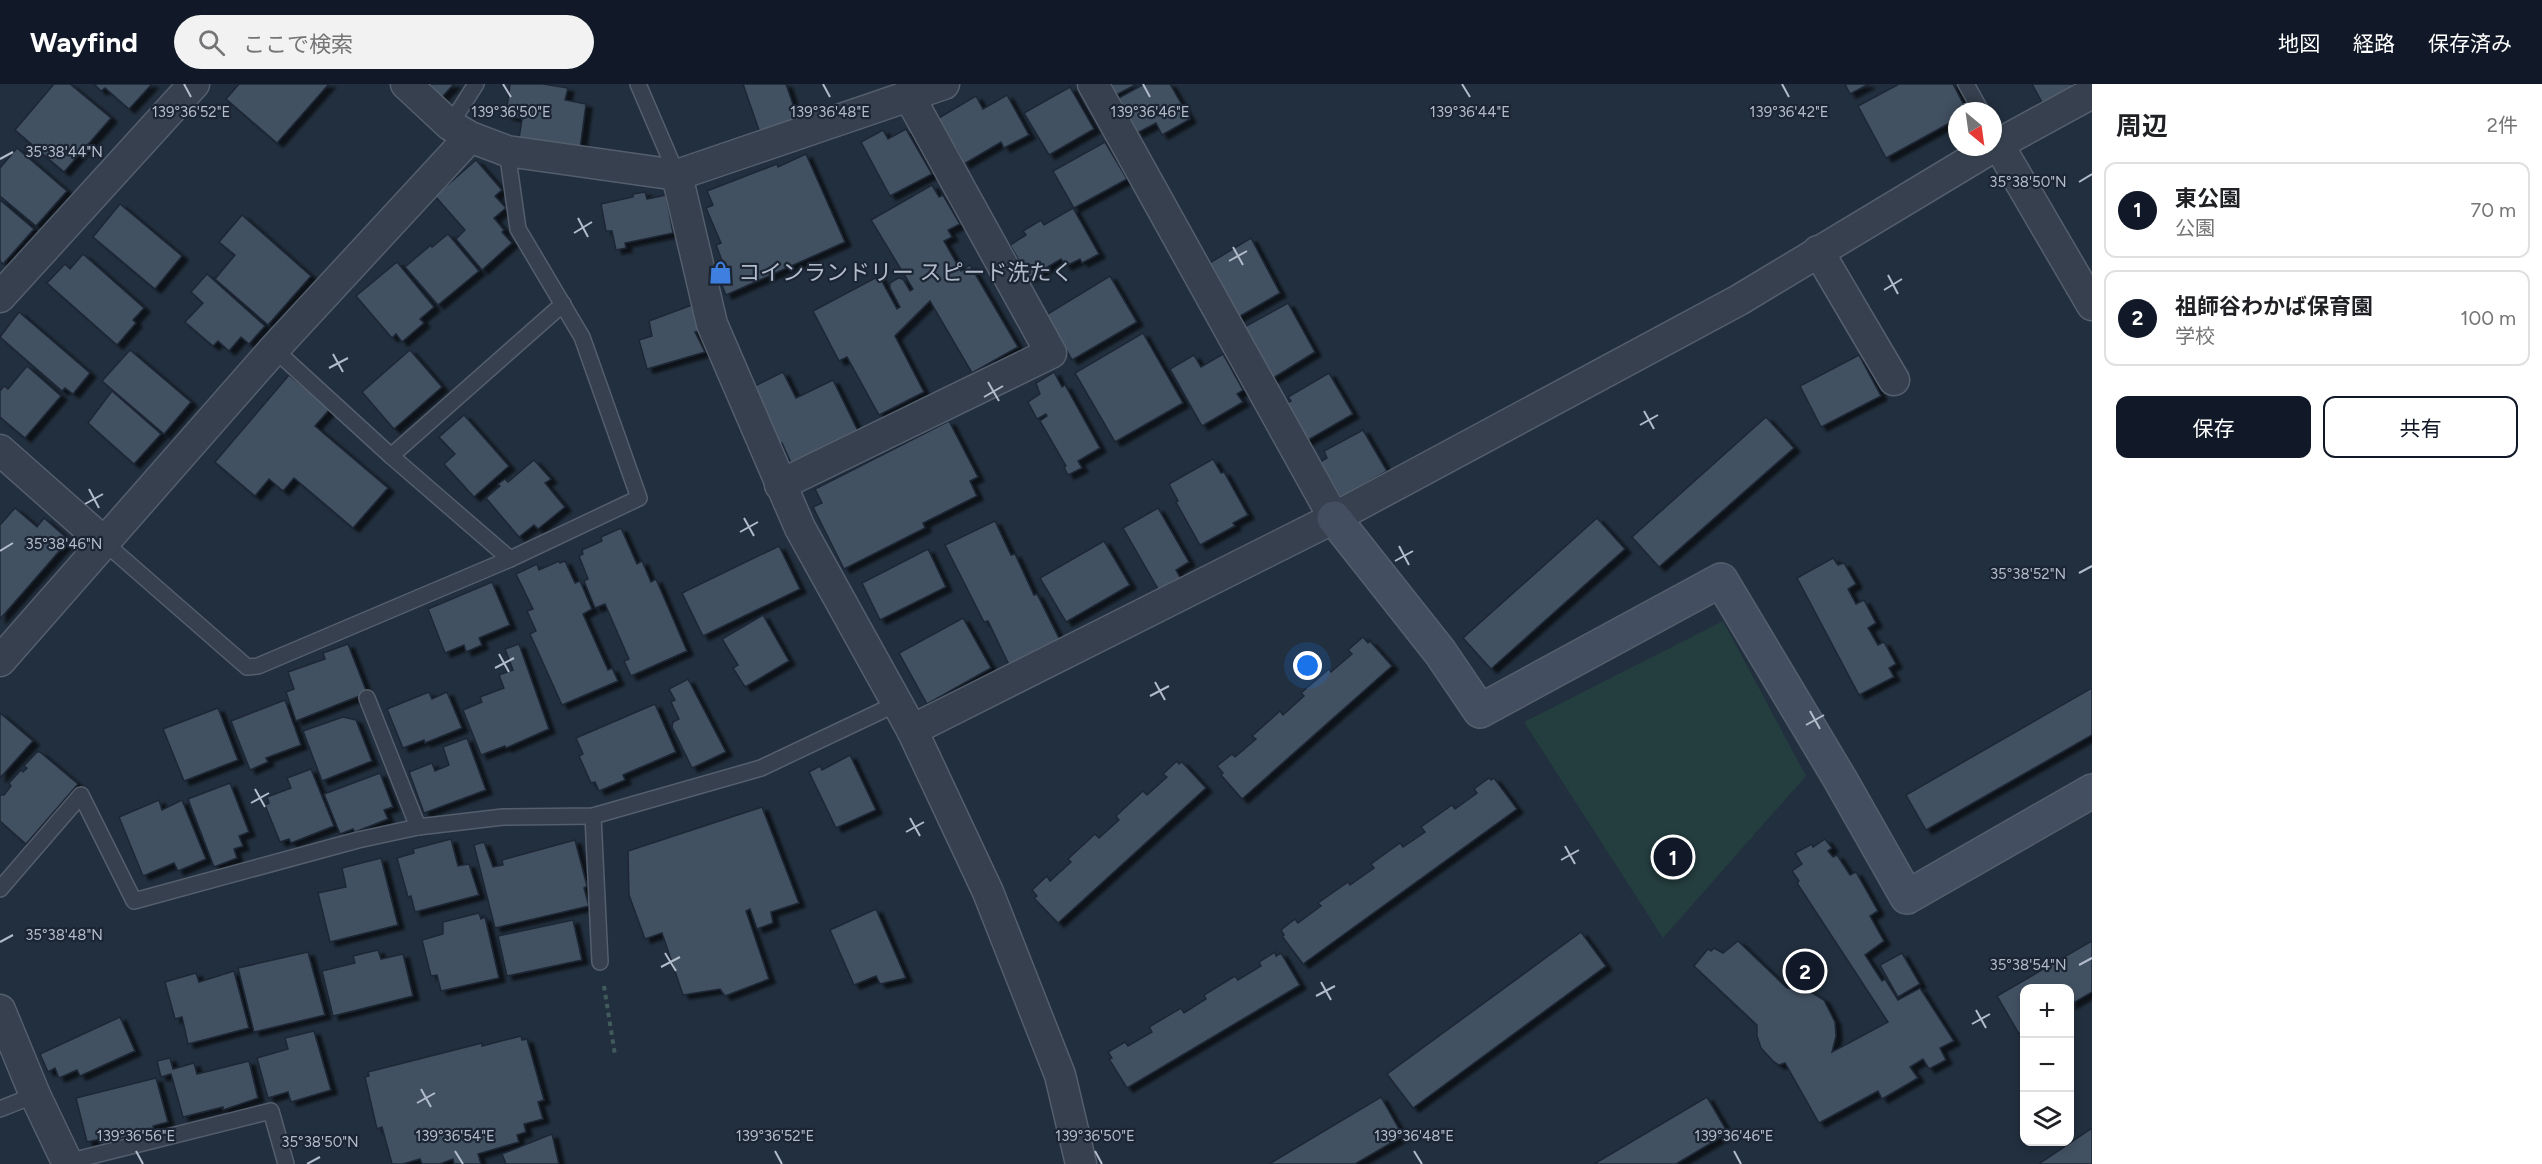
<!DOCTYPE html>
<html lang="ja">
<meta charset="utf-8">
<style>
body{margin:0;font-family:Figtree,"Noto Sans JP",sans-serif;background:#f2f2f2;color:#202124}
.controls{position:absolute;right:18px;bottom:18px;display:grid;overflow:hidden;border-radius:12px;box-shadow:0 3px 9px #0003}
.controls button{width:54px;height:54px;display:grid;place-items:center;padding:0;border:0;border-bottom:2px solid #e0e0e0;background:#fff;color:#202124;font:30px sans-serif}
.compass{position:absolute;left:1948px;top:18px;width:54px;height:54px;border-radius:50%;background:#fff;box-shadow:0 3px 9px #0003;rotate:151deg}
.you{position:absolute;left:1308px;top:582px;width:21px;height:21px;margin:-15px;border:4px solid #fff;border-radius:50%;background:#1a73e8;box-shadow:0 0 0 9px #1a73e833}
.badge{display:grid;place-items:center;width:39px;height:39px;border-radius:50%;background:#111827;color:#fff;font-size:20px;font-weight:700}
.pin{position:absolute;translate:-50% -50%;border:3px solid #fff;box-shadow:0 2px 6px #0006}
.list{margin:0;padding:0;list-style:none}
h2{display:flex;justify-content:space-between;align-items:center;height:78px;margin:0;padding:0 24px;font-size:26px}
h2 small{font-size:20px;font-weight:400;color:#757577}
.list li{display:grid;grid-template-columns:39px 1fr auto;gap:18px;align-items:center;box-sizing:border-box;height:96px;margin:0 12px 12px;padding:0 12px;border:2px solid #e0e0e0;border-radius:12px}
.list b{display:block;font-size:22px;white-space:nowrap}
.list p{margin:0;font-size:20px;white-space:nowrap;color:#757577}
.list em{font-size:20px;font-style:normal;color:#757577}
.actions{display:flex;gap:12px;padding:18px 24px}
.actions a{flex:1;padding:14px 0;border:2px solid #111827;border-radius:12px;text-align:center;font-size:21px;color:#111827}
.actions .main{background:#111827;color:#fff}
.icon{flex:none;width:33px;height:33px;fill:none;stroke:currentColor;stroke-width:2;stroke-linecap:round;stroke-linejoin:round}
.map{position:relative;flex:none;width:2092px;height:1080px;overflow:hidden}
header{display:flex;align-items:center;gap:36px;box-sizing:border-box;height:84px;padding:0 30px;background:#111827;color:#fff}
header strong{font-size:28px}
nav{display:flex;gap:33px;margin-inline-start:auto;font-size:21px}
.search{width:420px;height:54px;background:#f2f2f2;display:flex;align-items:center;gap:15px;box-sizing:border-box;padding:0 21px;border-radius:33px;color:#757577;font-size:22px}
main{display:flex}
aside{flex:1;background:#fff}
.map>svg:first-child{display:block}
.green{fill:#243d3f}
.building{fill:#425162;stroke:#1d2735;stroke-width:1.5;filter:url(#shadow)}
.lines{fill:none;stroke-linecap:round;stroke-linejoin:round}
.lane-casing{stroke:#545e6c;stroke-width:18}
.street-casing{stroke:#545e6c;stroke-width:33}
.secondary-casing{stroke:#545e6c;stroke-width:36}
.path{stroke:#415a5c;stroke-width:4;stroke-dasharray:4.5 4.5;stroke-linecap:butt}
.lane{stroke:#36404e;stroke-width:15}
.street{stroke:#36404e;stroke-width:30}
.secondary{stroke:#434f61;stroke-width:33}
.ticks{fill:none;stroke:#b1bbc9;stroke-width:2}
.labels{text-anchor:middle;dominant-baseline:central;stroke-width:4.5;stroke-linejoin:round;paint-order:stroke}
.poi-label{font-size:22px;fill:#b1bbc9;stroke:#1b2533;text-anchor:start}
.ticks-label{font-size:15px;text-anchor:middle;fill:#b1bbc9;stroke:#1b2533;stroke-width:4.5;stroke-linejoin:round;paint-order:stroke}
</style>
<header>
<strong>Wayfind</strong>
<div class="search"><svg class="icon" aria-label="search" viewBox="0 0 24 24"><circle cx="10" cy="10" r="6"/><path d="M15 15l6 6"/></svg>ここで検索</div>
<nav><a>地図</a><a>経路</a><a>保存済み</a></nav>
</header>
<main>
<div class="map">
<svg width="2092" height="1080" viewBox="0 0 2092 1080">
<defs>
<filter id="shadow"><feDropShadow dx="6" dy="4" stdDeviation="1.5" flood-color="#0009"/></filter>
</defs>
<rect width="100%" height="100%" fill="#222f3e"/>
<path class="green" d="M1723 537 1806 692 1663 854 1524 638Z"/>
<g class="building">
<path d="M54 0H70L111 34 64 88 15 46Z"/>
<path d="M94 0H152L129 25 105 4 101 7Z"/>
<path d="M239 0H329L277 59 226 15Z"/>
<path d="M429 0H454L442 13Z"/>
<path d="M510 0H543L568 4 565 16 586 20 580 65 519 55 522 35 506 31Z"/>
<path d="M743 0H786L799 38 761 52Z"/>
<path d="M1107 0H1137L1114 12Z"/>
<path d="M1144 0H1170L1190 35 1162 51 1156 39 1137 49 1117 15Z"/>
<path d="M1845 0H1869L1850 10Z"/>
<path d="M1899 0H1953L1967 27H1957V35L1886 74 1858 22Z"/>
<path d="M2032 0H2072L2074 3 2043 20Z"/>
<path d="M1070 3 1094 45 1049 71 1024 29Z"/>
<path d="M1007 11 1029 51 1004 64 1001 58 964 80 956 64 950 68 932 38 976 12 983 25Z"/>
<path d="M906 45 932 90 890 112 861 58 883 46 888 55Z"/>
<path d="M1105 58 1127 95 1074 124 1053 87Z"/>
<path d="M17 64 67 107 36 142 0 112V84Z"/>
<path d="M806 70 845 158 726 211 714 182 723 179 716 161 721 159 706 124 713 121 707 107 777 80 778 83Z"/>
<path d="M476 76 502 106 495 112 506 124 494 134 504 146 502 148 512 159 482 186 456 155 465 146 435 112Z"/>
<path d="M932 101 939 113 943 111 960 140 948 146 952 153 944 157 961 187 970 181 1018 263 972 289 930 217 895 252 924 308 879 331 847 273 839 277 813 227 879 192 897 225 900 223 890 204V199L898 194 903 195 910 207 913 205 871 136Z"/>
<path d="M645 108 647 115 666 111 673 149 625 159 626 164 616 166 612 147H606L601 120 633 113V110Z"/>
<path d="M0 116 34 145 3 180 0 177Z"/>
<path d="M120 120 182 172 155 205 93 153Z"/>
<path d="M1073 124 1099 170 1082 179 1080 175 1066 182 1061 175 1029 194 1010 161 1026 151 1023 147 1041 136 1044 141Z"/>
<path d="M242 131 311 192 268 241 215 195 235 171 219 158Z"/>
<path d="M448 150 479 187 438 221 405 183 431 161 432 163Z"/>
<path d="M1251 154 1280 209 1235 235 1208 180Z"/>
<path d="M83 170 144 224 133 236 136 239 117 261 47 199 65 180 70 185Z"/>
<path d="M397 178 434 223 420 235 424 239 402 258 396 250 392 254 356 212Z"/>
<path d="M207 190 265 242 249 260 241 253 229 267 218 257 213 262 185 238 203 219 191 208Z"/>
<path d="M1110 192 1137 238 1072 276 1046 231Z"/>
<path d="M1288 219 1315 268 1270 296 1239 246Z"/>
<path d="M692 221 699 247 695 248 705 268 647 285 639 256 652 252 649 237Z"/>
<path d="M19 228 90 289 73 310 65 304 62 307 0 253Z"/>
<path d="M1143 249 1183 319 1115 358 1075 289Z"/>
<path d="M130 266 191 318 164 350 102 297Z"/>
<path d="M410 266 442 303 394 345 362 308Z"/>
<path d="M1223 270 1243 306 1237 310 1243 318 1202 342 1170 285 1194 271 1201 283Z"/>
<path d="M1859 271 1881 312 1821 343 1800 302Z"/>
<path d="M27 282 61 312 25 354 0 333V307L4 302 8 305Z"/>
<path d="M783 288 796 314 833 296 858 347 791 379 782 359 776 361 749 305Z"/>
<path d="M1054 288 1062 303 1065 301 1100 364 1078 377 1082 384 1068 391 1064 383 1066 382 1040 337 1047 332 1046 330 1037 335 1028 318 1040 310 1036 299Z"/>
<path d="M1329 289 1353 330 1303 359 1282 322 1291 317 1288 313Z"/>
<path d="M289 291 330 325 315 342 388 404 353 444 294 394 283 407 269 395 255 412 215 378Z"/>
<path d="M112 307 161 350 134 380 88 339Z"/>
<path d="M464 331 509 382 474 413 444 380 455 370 439 353Z"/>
<path d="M1766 333 1794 364 1659 483 1632 453Z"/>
<path d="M949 337 978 393 970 397 977 412 923 439 925 444 844 485 813 423 822 419 815 405Z"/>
<path d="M1363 346 1387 387 1341 414 1320 378 1327 374 1324 367Z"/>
<path d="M1213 375 1221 389 1224 388 1248 431 1233 439 1235 442 1200 461 1176 418 1178 417 1169 400Z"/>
<path d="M534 376 551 395 545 399 565 423 538 445 534 441 519 453 486 414 500 402 498 400 505 395 508 398Z"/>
<path d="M15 424 37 443 44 434 69 456 0 535V441Z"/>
<path d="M1158 424 1189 478 1176 486 1182 497 1161 510 1123 444Z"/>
<path d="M1597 434 1625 465 1491 585 1463 554Z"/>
<path d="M995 437 1011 471 1015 470 1034 511 1037 510 1062 560 1011 585 988 537 984 538 945 461Z"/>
<path d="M621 444 637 480 642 477 651 498 656 495 687 567 631 592 624 577 629 575 605 520 595 524 584 497 588 495 579 472 583 470 582 466 602 457 601 453Z"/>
<path d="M1104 457 1130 501 1066 538 1040 494Z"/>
<path d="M779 462 800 505 703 552 682 509Z"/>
<path d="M928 465 946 503 880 536 862 499Z"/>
<path d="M1833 474 1838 481 1844 479 1856 500 1848 505 1856 520 1864 516 1876 539 1868 544 1878 561 1884 558 1896 580 1889 584 1894 593 1859 611 1797 494Z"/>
<path d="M559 477 560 479 565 477 575 499 580 497 592 525 583 530 608 586 612 584 618 597 562 621 530 550 536 547 527 527 533 525 516 490 537 480 539 486Z"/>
<path d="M492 498 510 541 479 554 482 561 466 568 464 561 445 569 428 525Z"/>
<path d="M763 531 789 577 745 603 733 584 738 581 722 555Z"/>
<path d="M963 534 991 584 927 620 899 569Z"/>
<path d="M1363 553 1368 559 1370 557 1392 582 1242 715 1221 691 1223 689 1217 682 1232 670 1235 673 1256 655 1252 652 1280 627 1283 631 1304 612 1301 609 1329 585 1331 588 1352 570 1348 566Z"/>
<path d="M348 560 367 609 296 637 286 608 294 605 288 588 325 575 323 569Z"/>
<path d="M519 560 549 645 506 664 505 662 481 671 463 626 482 618 480 613 504 604 499 591 513 586 505 565Z"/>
<path d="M688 595 726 668 692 684 672 643 673 638 679 635 671 618 675 616 669 605Z"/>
<path d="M2092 604V651L1926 746 1906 711Z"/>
<path d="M429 608 432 615 447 608 462 644 425 659 424 656 403 664 387 625Z"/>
<path d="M285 616 301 661 266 674 268 678 250 686 231 637Z"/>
<path d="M655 620 676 668 623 691 625 696 599 707 595 698 591 699 579 672 583 670 576 654Z"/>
<path d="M218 624 238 676 184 697 163 645Z"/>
<path d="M0 629 33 657 0 694Z"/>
<path d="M343 633 356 636 372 677 322 697 303 647Z"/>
<path d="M467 654 486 706 424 729 409 688 432 679 435 687 449 681 443 663Z"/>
<path d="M37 668H40L78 700 26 760 0 737V711H4L11 702 9 699 21 686 23 688 27 684 24 682Z"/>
<path d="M850 671 876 726 836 744 809 688 820 682 822 686Z"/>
<path d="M1177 677 1179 680 1182 678 1206 704 1058 839 1034 814 1037 812 1032 806 1047 792 1050 797 1071 778 1068 775 1095 750 1099 754 1119 736 1116 732 1143 707 1147 711 1167 693 1163 690Z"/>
<path d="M311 685 334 742 291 759 289 755 280 758 265 721 269 719 267 713 291 704 287 694Z"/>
<path d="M380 689 393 723 384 726 388 735 355 748 353 745 340 750 324 710Z"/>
<path d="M1489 694 1491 696 1494 694 1517 725 1303 880 1282 852 1284 851 1281 846 1295 835 1298 839 1321 822 1318 819 1348 798 1350 801 1374 784 1371 780 1400 759 1403 763 1425 748 1421 743 1452 721 1455 725 1477 709 1474 705Z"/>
<path d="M230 699 249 748 239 752 243 762 234 765 237 774 214 783 188 715Z"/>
<path d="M159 716 162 726 182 716 206 775 178 787 174 779 143 792 119 733Z"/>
<path d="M762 723 799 819 771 828 773 839 757 845 750 825 746 827 769 895 725 912 720 905 683 911 662 849 645 855 629 811 628 767Z"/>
<path d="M451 755 458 782 469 780 479 811 415 828 411 812 408 813 397 774 414 769 413 765Z"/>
<path d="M1825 755 1832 764 1828 767 1833 773 1837 771 1850 791 1856 788 1878 827 1870 832 1884 857 1865 871 1882 897 1885 895 1898 916 1920 904 1954 957 1940 964 1946 976 1929 985 1923 975 1910 983 1918 994 1882 1015 1878 1007 1819 1039 1785 979 1779 981 1773 977 1761 964 1757 952V941L1694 882 1708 865 1711 867 1714 864 1723 869 1738 857 1787 904 1806 905 1824 916 1835 938 1836 952 1832 968 1888 938 1797 799 1799 797 1792 787 1802 780 1795 769 1812 760 1813 763Z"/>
<path d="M575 756 587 802 584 804 589 822 495 844 474 761 484 758 493 783 503 781 502 776Z"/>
<path d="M381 774 398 841 330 858 318 809 346 803 342 784Z"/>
<path d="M876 825 906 894 880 900 876 892 854 901 830 846Z"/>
<path d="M479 829 481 835 485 833 499 894 441 907 437 891 431 892 422 856 443 850V838Z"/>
<path d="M573 836 582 876 507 892 498 852Z"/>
<path d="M1581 848 1606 882 1413 1024 1387 990Z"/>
<path d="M2092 857V908L2070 921V904H2024V947L2019 950 1997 912Z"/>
<path d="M378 866 381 875 403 870 413 912 333 932 322 887 355 879 353 872Z"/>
<path d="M308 868 325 931 254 948 238 884Z"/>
<path d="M1275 868 1276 872 1281 869 1300 901 1127 1004 1109 975 1112 974 1108 968 1125 958 1128 962 1152 948 1149 943 1181 924 1184 929 1206 915 1204 911 1235 892 1238 896 1261 882 1259 878Z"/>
<path d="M1902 869 1920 900 1898 913 1880 881Z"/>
<path d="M234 887 249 944 188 960 182 933 175 935 165 898 196 889 199 898Z"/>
<path d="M120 933 135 967 80 992 77 986 59 994 55 984 48 988 40 970Z"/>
<path d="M314 947 331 1006 291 1018 288 1008 268 1014 257 974 288 965 285 954Z"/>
<path d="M521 952 522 956 527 955 544 1016 538 1018 543 1035 524 1040 526 1048 517 1051 519 1058 478 1070 481 1080H454L453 1075 440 1080H422L420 1075 403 1080H392L382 1043 377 1045 365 993 369 992 368 988 482 959V962Z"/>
<path d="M170 974 173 985 194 979 197 990 249 977 258 1014 223 1026V1023L183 1033 171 990 161 993 157 977Z"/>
<path d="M156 994 168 1038 153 1042 154 1046 101 1060V1055L87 1058 76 1014Z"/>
<path d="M1381 1013 1403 1052 1355 1080H1269Z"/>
<path d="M1707 1013 1728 1049 1676 1080H1594Z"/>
<path d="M2092 1044V1080H2039Z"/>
<path d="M552 1050 559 1080H506L502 1070Z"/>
</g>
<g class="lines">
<defs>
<g id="lane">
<path d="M638 0 677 91"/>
<path d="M1966 0 1981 27"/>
<path d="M450 41 476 0"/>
<path d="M274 265 391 372 510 475"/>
<path d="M391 372 563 220"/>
<path d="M105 459 247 583 258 582 510 475 639 414 582 253 518 145 507 67"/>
<path d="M367 614 418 743"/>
<path d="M593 732 600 878"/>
<path d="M0 805 81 711 134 817 358 756 418 743 503 733 593 732 761 684 896 620"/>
<path d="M0 1025 35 1011"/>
<path d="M67 1078 271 1027 286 1080"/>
</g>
<g id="street">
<path d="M406 0 450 41 470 53 507 67 677 91 944 0"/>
<path d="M1093 0 1334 434"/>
<path d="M1998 60 2092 221"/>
<path d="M1993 63 2092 9"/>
<path d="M677 91 712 240 800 444 912 646 988 808 1060 991 1081 1080"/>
<path d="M1818 167 1894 296"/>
<path d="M0 213 194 0"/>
<path d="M0 366 105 459"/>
<path d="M780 401 1051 269 909 12"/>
<path d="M0 577 274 265 470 53"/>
<path d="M912 646 1334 434 1739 216 1993 63"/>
<path d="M0 926 35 1011 68 1080"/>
</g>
<path id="secondary" d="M1334 434 1440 568 1480 627 1721 496 1840 695 1907 813 2092 707"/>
</defs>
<use href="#lane" class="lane-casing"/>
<use href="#street" class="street-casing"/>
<use href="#secondary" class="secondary-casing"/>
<path class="path" d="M604 902 615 971"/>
<use href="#lane" class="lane"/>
<use href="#street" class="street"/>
<use href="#secondary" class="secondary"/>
</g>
<path class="ticks" d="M184 0 191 13M503 0 511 13M823 0 830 13M1143 0 1150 13M1462 0 1470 13M1782 0 1789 13M0 75 13 68M2079 98 2092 90M578 134 588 153M574 149 592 138M1233 163 1243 181M1229 177 1247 167M1888 191 1898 210M1884 206 1902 195M333 270 343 288M329 284 348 274M988 298 999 317M984 313 1003 302M1644 327 1654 345M1640 341 1658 331M89 405 99 424M85 420 103 410M744 434 754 452M740 448 758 438M1399 462 1409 481M0 467 13 459M1395 477 1413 467M2079 489 2092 482M499 570 509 588M495 584 514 574M1155 598 1165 616M1150 612 1169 602M1810 627 1820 645M1806 641 1824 631M255 705 265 723M251 719 269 709M910 734 920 752M906 748 924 738M1565 762 1575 780M1561 776 1579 766M0 858 13 851M665 869 676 887M2079 881 2092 874M661 883 680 873M1321 898 1331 916M1316 912 1335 902M1976 926 1986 944M1972 940 1990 930M421 1005 431 1023M417 1019 435 1009M136 1067 143 1080M455 1067 463 1080M775 1067 782 1080M1095 1067 1102 1080M1414 1067 1422 1080M1734 1067 1741 1080M307 1080 320 1073"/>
<defs>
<symbol id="shop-bare" viewBox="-9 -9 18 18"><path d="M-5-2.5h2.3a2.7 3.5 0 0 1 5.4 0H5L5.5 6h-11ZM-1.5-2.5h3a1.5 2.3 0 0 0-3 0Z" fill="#3f7fe0" stroke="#1b2533" stroke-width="2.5" paint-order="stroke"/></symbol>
</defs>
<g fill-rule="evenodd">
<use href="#shop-bare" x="704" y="172" width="33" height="33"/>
</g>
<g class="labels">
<g class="poi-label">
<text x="738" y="188">コインランドリー スピード洗たく</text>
</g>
</g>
<g class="ticks-label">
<text x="191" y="33">139°36'52"E</text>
<text x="511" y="33">139°36'50"E</text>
<text x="830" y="33">139°36'48"E</text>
<text x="1150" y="33">139°36'46"E</text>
<text x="1470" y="33">139°36'44"E</text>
<text x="1789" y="33">139°36'42"E</text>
<text x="64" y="73">35°38'44"N</text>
<text x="2028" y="103">35°38'50"N</text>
<text x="64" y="465">35°38'46"N</text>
<text x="2028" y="495">35°38'52"N</text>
<text x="64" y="856">35°38'48"N</text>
<text x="2028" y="886">35°38'54"N</text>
<text x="136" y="1057">139°36'56"E</text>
<text x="455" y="1057">139°36'54"E</text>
<text x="775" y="1057">139°36'52"E</text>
<text x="1095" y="1057">139°36'50"E</text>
<text x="1414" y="1057">139°36'48"E</text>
<text x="1734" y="1057">139°36'46"E</text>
<text x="320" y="1063">35°38'50"N</text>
</g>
</svg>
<div class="controls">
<button>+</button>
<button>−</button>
<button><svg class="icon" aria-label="layers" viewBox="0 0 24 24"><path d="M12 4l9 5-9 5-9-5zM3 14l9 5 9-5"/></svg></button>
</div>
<svg class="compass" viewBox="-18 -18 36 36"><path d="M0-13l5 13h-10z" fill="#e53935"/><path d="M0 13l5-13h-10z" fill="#757577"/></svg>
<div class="you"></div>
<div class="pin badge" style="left:1673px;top:773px">1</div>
<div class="pin badge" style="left:1805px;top:887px">2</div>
</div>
<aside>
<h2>周辺<small>2件</small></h2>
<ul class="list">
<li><span class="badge">1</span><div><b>東公園</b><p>公園</p></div><em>70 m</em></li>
<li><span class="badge">2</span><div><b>祖師谷わかば保育園</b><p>学校</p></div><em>100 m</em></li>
</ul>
<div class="actions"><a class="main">保存</a><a>共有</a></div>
</aside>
</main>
